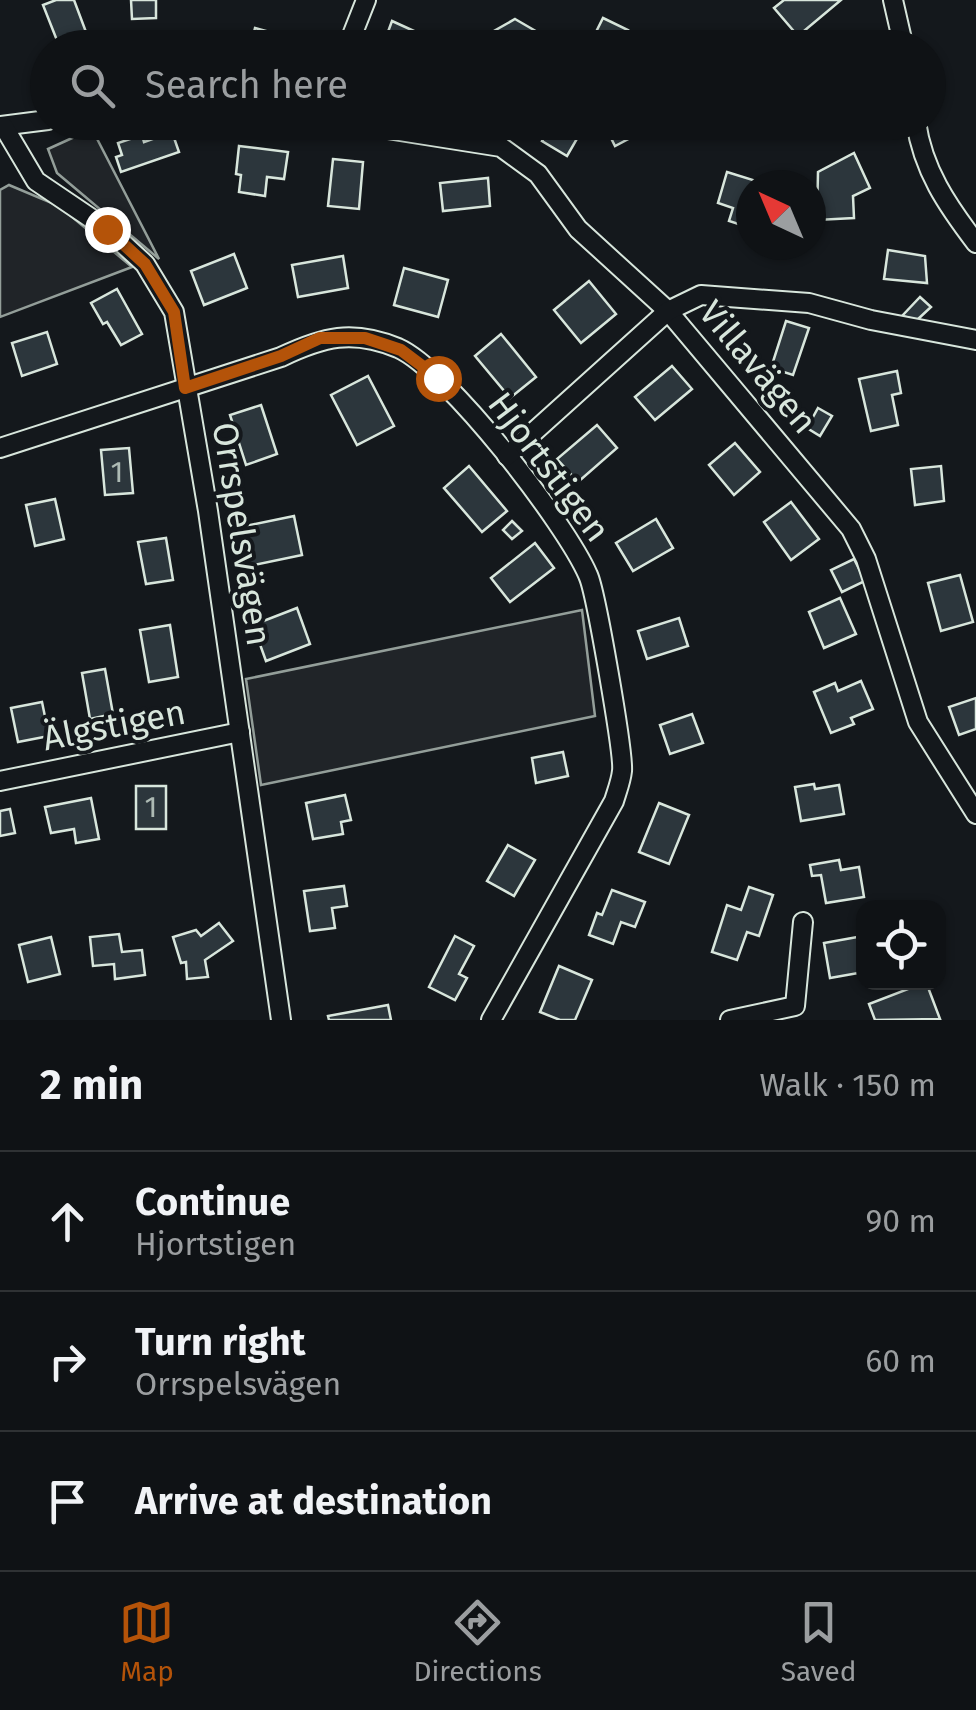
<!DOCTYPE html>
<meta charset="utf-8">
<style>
body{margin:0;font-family:"Fira Sans",sans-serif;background:#181b1e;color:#f1f3f6}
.controls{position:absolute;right:30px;bottom:30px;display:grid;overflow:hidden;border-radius:20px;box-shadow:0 2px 8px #0004}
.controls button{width:90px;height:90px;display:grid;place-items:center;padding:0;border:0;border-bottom:2px solid #2f3234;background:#0f1215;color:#f1f3f6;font:50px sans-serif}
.compass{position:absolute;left:736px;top:170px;width:90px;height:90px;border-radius:50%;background:#0f1215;box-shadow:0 2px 8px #0004;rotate:316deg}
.stop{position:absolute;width:30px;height:30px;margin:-22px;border:8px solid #b45309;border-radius:50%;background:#fff}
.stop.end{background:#b45309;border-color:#fff;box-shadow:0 2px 10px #0008}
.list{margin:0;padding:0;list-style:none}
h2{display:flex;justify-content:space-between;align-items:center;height:130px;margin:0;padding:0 40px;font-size:42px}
h2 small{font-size:32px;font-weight:400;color:#9b9ea0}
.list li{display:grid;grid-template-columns:65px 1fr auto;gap:30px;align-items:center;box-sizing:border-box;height:140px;padding:0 40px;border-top:2px solid #2f3234}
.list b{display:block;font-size:38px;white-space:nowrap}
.list p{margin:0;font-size:32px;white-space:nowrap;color:#9b9ea0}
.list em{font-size:32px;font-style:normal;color:#9b9ea0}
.icon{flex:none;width:55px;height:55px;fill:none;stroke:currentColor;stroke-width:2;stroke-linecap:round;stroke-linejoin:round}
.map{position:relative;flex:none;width:976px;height:1020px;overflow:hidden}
.search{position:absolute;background:#0f1215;box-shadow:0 2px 8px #0004;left:30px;right:30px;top:30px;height:110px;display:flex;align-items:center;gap:25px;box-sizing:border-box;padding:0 35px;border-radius:55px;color:#9b9ea0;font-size:38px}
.sheet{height:550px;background:#0f1215}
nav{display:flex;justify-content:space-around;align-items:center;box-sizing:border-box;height:140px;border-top:2px solid #2f3234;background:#0f1215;font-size:28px;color:#9b9ea0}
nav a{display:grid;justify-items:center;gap:5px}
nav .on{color:#b45309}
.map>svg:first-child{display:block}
.green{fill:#202428;stroke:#939e99;stroke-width:2.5}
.building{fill:#2c363c;stroke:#d8e6dc;stroke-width:2.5}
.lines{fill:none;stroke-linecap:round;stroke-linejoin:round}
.minor-casing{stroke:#d8e6dc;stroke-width:22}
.minor{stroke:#14181c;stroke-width:18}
.route{stroke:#b45309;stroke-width:12}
.labels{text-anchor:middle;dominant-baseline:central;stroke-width:8;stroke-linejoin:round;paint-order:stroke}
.number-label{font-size:30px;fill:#adbab4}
.street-label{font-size:35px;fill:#d8e6dc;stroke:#14181c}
</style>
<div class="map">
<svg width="976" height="1020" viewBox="0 0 976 1020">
<rect width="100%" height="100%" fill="#14181c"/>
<g class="green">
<path d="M92 129 159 259 57 173 48 149Z"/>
<path d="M9 185 59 206 132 267 0 317V190Z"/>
<path d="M582 610 595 716 261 785 246 679Z"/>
</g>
<g class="building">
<path d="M56 0H74L92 48H60L43 5Z"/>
<path d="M131 0H156V18L132 19Z"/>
<path d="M784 0H841L798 36 774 8Z"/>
<path d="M603 18 628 30 622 42 634 48H588Z"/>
<path d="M515 19 551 40 546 48H528L518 37 503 46 494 31Z"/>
<path d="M392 21 425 36 421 48H382Z"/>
<path d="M255 28 291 38 289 48H250Z"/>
<path d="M553 122 578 137 567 156 542 141Z"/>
<path d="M603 122H654L655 125 615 146Z"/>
<path d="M172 132 179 152 121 172 116 157 122 155 118 143 142 135 144 142Z"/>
<path d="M239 146 288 152 284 179 267 177 265 196 239 192 241 175 236 174Z"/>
<path d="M854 153 870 188 853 196 854 218 817 220 818 172Z"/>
<path d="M333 159 363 162 359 209 328 206Z"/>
<path d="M727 172 769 185H751V228L729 221 733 208 718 203Z"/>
<path d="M488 178 490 206 443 211 440 183Z"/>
<path d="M888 250 925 256 927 283 884 279Z"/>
<path d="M234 254 247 288 204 305 191 271Z"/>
<path d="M343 256 348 288 298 297 292 265Z"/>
<path d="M404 268 448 280 438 317 394 305Z"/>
<path d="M589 281 616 314 581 343 554 310Z"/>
<path d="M117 289 142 334 121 345 107 322 103 324 91 303Z"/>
<path d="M920 297 931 307 917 320 902 316Z"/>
<path d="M786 321 809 328 793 375 771 368Z"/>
<path d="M47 332 57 364 22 376 12 343Z"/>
<path d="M501 334 536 377 510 398 475 356Z"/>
<path d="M672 366 692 389 655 420 635 397Z"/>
<path d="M897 371 901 393 892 395 898 425 871 431 859 379Z"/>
<path d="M368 376 394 426 357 445 331 395Z"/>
<path d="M261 405 277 454 246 465 230 415Z"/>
<path d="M818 408 832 416 820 436 807 428Z"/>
<path d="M597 425 617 448 578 482 557 459Z"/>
<path d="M735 443 760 472 734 495 709 465Z"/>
<path d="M129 448 133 493 105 495 101 450Z"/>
<path d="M469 466 507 511 482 532 444 488Z"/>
<path d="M941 466 944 501 915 505 911 469Z"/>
<path d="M55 499 64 539 35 546 26 505Z"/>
<path d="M791 502 819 539 791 560 764 522Z"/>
<path d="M294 516 302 555 249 566 241 527Z"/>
<path d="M656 519 673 548 633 571 616 543Z"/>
<path d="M512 521 522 531 512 539 503 530Z"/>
<path d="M166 538 173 580 146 584 138 542Z"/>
<path d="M535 543 554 568 510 602 491 578Z"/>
<path d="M854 559 865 581 842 592 831 570Z"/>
<path d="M960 575 973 622 941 631 928 583Z"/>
<path d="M840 598 856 634 824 648 809 612Z"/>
<path d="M297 608 310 644 266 661 253 625Z"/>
<path d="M679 618 688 646 647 659 638 631Z"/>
<path d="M170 625 178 677 149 682 140 630Z"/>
<path d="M105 669 113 714 90 719 82 673Z"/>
<path d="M861 681 873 709 851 718 854 724 831 733 814 692 835 683 838 691Z"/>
<path d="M976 698V729L959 735 949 707Z"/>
<path d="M42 702 49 736 18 742 11 708Z"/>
<path d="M692 714 703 743 670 754 660 725Z"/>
<path d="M563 752 568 776 536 783 532 758Z"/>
<path d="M814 784 815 789 839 785 844 814 801 821 795 787Z"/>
<rect x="136" y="786" width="30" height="43"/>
<path d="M345 795 351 820 341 822 343 834 313 839 306 803Z"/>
<path d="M91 798 99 839 76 843 74 829 51 833 45 807Z"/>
<path d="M659 803 689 815 669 864 639 852Z"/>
<path d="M10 809 15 833 0 836V811Z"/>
<path d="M508 845 535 860 514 896 487 881Z"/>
<path d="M839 860 841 870 859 867 864 897 826 903 821 875 812 876 810 865Z"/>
<path d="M344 886 347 906 332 908 335 928 310 931 304 891Z"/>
<path d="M749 887 773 895 759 936 747 932 737 960 712 952 727 905 741 910Z"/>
<path d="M612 890 645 902 635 927 621 922 613 944 589 935 597 913 602 915Z"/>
<path d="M219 923 233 941 205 960 208 977 187 979 186 962 181 963 173 937 196 930 201 936Z"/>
<path d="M119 934 122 952 142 950 145 975 115 979 114 964 93 966 90 937Z"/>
<path d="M455 936 474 946 459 974 467 978 455 1000 429 987Z"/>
<path d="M863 936 864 972 830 978 824 943Z"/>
<path d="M51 937 60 974 28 982 19 945Z"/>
<path d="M559 966 592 980 575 1020H560L540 1012Z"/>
<path d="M926 982 940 1019 875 1020 869 1004Z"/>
<path d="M388 1005 391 1020H329L328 1016Z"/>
</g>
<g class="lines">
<defs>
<g id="minor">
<path d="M893 0 904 48"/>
<path d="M347 48 366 0"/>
<path d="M343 122 501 147 538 174 578 229 668 311 851 529 866 559 918 722 976 814"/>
<path d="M916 122C923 170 947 205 976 243"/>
<path d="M0 126 48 120"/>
<path d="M4 127 36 181 107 229 145 264 174 312 208 511 281 1020"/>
<path d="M0 448 281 357C323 337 352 329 398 348 448 370 566 524 588 575 596 592 624 755 622 771 621 781 617 791 614 801L491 1020"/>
<path d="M507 456 668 311 701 295 809 303 871 320 976 340"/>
<path d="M0 781 240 732"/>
<path d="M730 1020 795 1006 803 922"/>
</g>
</defs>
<use href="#minor" class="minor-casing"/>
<use href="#minor" class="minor"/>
</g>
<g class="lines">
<path class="route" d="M107 229 145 264 174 312 185 388 281 356 320 338H365L401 350 438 378"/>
</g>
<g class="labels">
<g class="number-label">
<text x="117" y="472">1</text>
<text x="151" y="807">1</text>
</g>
<g class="street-label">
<text transform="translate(758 367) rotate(50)">Villavägen</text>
<text transform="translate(549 467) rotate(53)">Hjortstigen</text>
<text transform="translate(242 534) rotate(81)">Orrspelsvägen</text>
<text transform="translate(114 725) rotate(-11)">Älgstigen</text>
</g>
</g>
</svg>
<div class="controls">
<button><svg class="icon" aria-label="locate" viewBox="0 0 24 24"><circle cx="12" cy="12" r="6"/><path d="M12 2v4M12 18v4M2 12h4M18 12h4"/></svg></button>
</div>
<svg class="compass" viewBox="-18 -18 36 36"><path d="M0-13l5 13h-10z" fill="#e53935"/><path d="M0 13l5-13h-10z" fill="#9b9ea0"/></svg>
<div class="stop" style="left:438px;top:378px"></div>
<div class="stop end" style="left:107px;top:229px"></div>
<div class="search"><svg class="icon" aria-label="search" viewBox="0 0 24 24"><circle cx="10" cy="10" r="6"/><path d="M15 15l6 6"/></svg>Search here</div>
</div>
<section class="sheet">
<h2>2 min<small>Walk · 150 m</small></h2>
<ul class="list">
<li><svg class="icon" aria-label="ahead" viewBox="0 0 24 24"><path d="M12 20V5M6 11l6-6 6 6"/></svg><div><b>Continue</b><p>Hjortstigen</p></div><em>90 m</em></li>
<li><svg class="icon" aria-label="right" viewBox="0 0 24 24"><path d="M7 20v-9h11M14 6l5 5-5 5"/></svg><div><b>Turn right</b><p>Orrspelsvägen</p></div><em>60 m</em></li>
<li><svg class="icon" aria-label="arrive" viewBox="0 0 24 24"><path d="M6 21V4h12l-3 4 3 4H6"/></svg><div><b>Arrive at destination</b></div></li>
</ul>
</section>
<nav>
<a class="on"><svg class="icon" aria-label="map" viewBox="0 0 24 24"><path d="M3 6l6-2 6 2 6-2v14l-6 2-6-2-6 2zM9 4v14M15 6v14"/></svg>Map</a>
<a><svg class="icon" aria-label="directions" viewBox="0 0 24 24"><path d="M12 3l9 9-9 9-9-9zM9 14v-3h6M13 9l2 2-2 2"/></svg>Directions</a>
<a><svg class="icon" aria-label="saved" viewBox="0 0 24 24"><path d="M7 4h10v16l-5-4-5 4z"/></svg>Saved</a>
</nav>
